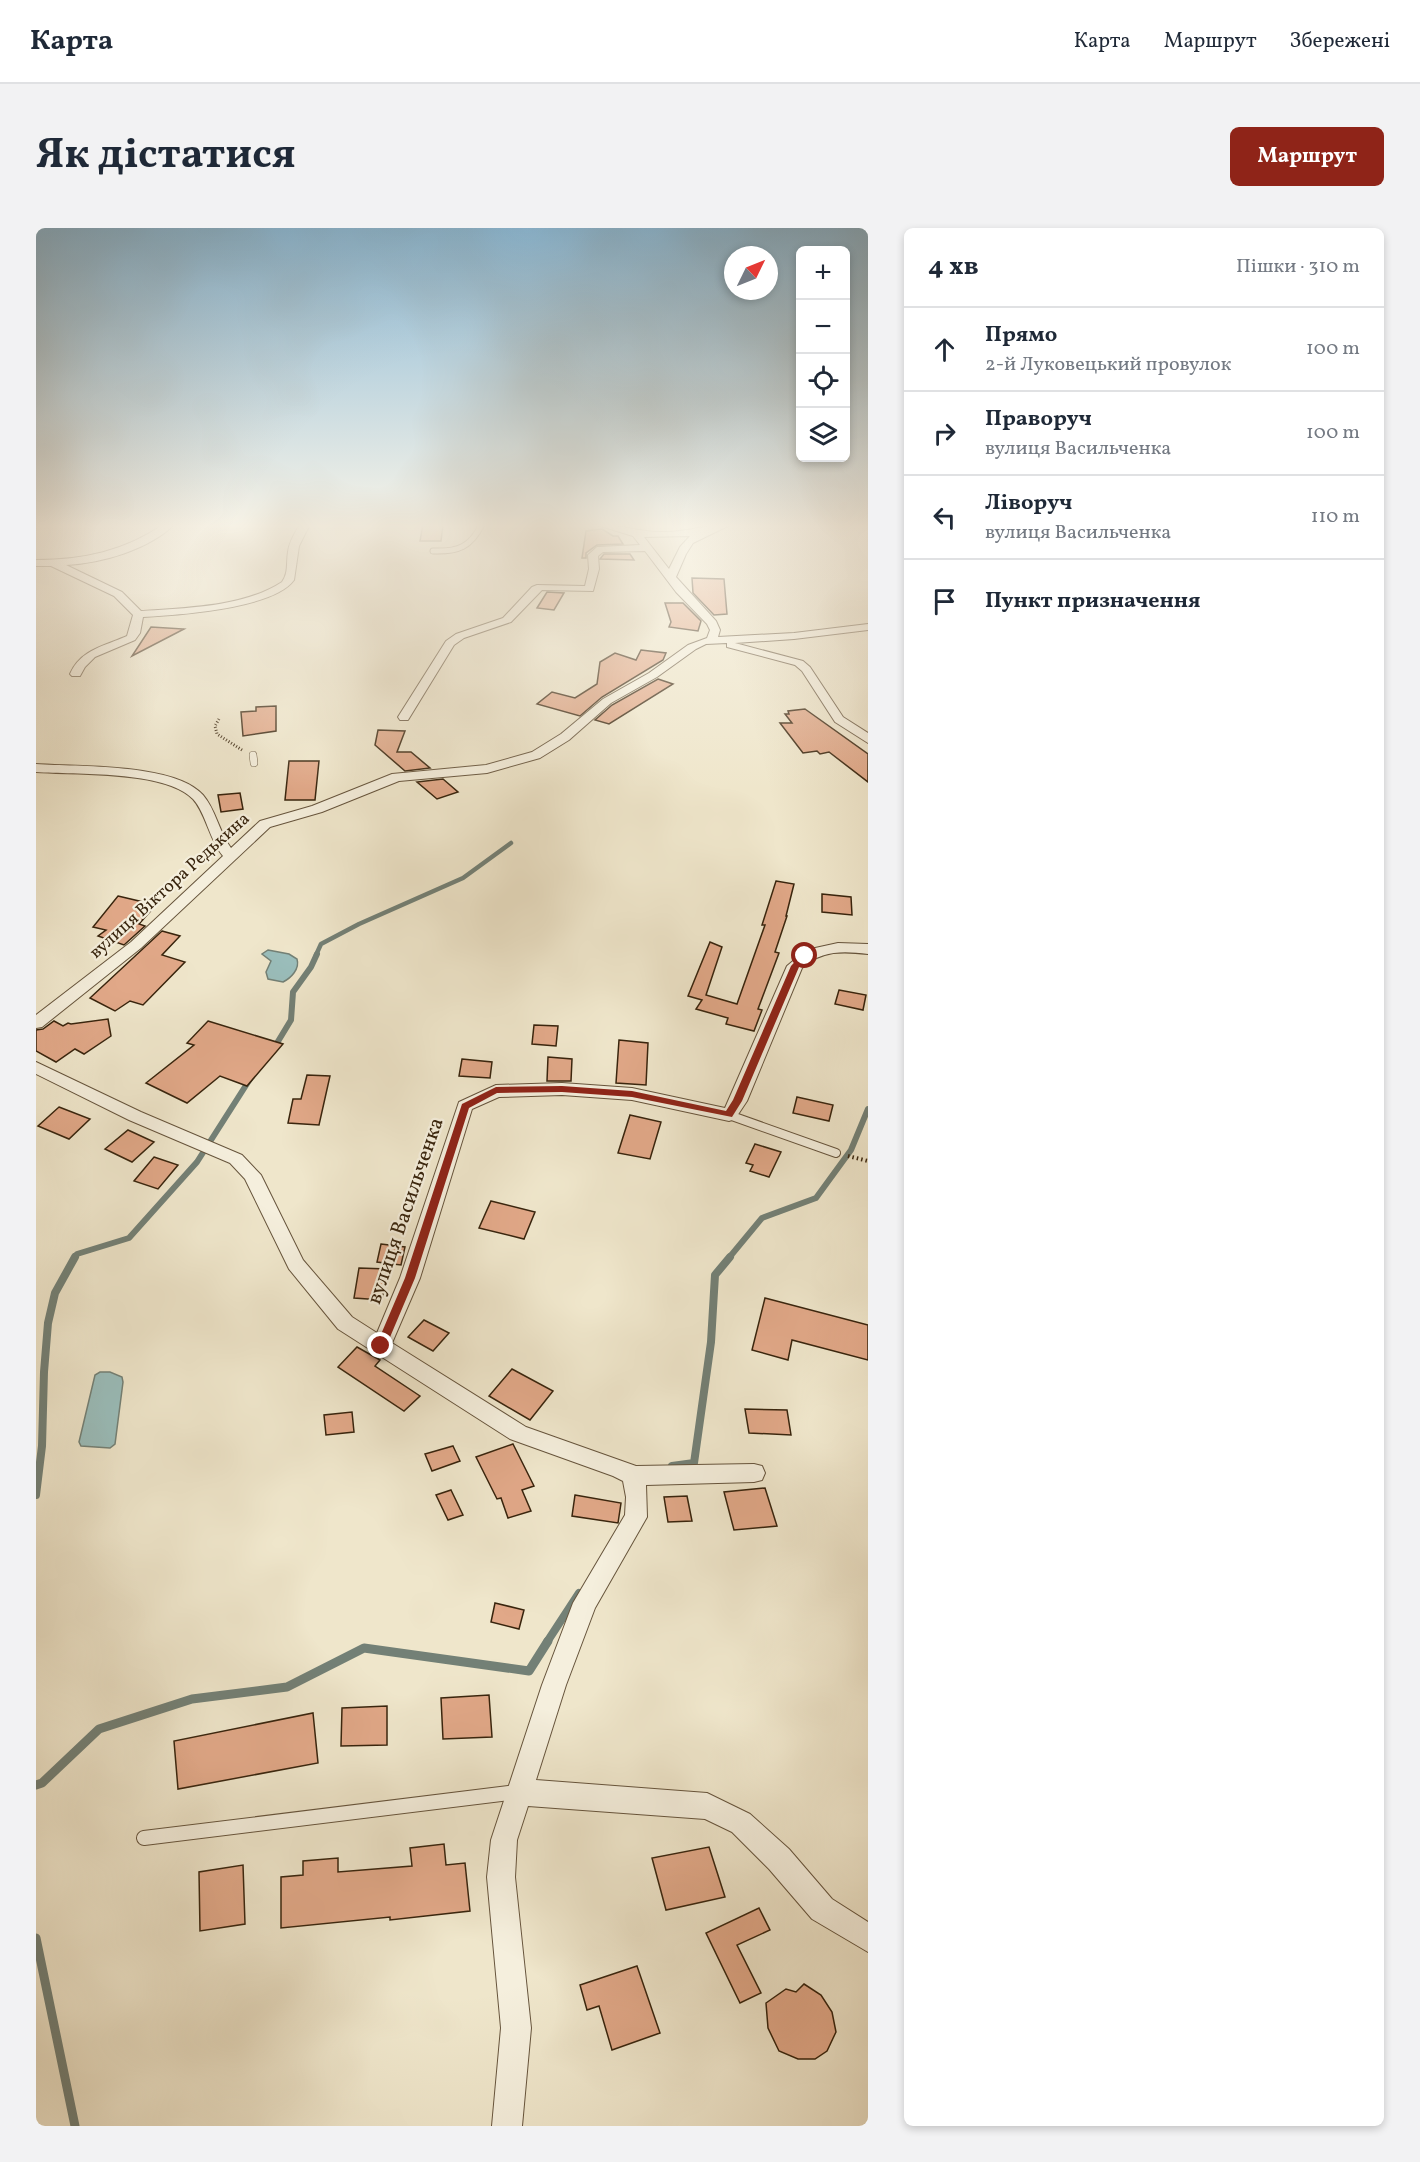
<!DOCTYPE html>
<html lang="uk">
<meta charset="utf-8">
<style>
body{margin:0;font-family:Vollkorn,serif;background:#f2f2f3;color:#1f2937}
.controls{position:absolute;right:18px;top:18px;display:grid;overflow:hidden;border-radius:9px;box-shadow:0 3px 9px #0003}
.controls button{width:54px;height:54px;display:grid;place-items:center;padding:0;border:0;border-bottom:2px solid #e0e1e3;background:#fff;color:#1f2937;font:30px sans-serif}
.compass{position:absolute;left:688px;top:18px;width:54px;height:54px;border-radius:50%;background:#fff;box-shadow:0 3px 9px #0003;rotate:47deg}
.stop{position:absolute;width:18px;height:18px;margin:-14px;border:4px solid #8f2418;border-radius:50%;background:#fff}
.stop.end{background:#8f2418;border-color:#fff;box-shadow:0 2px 6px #0008}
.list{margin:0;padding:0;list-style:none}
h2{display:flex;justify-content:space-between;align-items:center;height:78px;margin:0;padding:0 24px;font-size:26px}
h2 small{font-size:20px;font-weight:400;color:#747a83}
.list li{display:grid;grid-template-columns:39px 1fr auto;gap:18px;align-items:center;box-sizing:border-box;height:84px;padding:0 24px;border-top:2px solid #e0e1e3}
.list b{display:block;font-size:22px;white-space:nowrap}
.list p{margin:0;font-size:20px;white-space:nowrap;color:#747a83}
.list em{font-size:20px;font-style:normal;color:#747a83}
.icon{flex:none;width:33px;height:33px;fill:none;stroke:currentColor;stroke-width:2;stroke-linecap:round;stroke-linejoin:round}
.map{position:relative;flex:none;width:832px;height:1898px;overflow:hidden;border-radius:9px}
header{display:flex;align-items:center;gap:36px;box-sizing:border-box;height:84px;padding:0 30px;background:#fff;border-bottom:2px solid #e0e1e3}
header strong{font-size:28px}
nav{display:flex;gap:33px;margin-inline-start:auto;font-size:21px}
.intro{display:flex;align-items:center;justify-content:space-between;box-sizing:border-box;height:144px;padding:0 36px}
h1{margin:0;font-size:42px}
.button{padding:15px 27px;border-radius:9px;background:#8f2418;color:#fff;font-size:21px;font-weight:700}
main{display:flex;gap:36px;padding:0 36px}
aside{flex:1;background:#fff;border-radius:9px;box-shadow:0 3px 9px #0003}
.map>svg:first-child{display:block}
.water{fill:#9abebc;stroke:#738076;stroke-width:1.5}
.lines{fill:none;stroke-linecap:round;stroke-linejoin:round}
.stream-far3{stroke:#738076;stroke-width:4.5}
.stream-far2{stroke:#738076;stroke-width:6}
.stream-far1{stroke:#738076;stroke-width:8}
.stream{stroke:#738076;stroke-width:9}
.building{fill:#e1a888;stroke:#38240d;stroke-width:1.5}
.lane-far3-casing{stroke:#66543c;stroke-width:7}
.lane-far2-casing{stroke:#66543c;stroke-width:8}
.lane-far1-casing{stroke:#66543c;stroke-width:10}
.lane-casing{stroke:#66543c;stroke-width:16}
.street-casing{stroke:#66543c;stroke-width:2}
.path-far1{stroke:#38240d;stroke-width:3;stroke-dasharray:1 2;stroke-linecap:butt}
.path{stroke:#38240d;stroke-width:4;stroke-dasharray:1.5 3;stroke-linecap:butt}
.lane-far3{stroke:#f5efdd;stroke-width:5}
.lane-far2{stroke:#f5efdd;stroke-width:7}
.lane-far1{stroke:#f5efdd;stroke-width:8}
.lane{stroke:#f5efdd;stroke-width:14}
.street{fill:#f5efdd;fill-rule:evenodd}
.route{fill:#8f2418}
.labels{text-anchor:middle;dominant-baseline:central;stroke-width:4.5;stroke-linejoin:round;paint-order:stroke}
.far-street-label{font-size:18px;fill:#38240d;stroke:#f5efdd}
.street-label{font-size:21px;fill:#38240d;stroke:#f5efdd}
</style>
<header>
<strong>Карта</strong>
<nav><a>Карта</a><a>Маршрут</a><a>Збережені</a></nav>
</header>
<div class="intro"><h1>Як дістатися</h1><a class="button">Маршрут</a></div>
<main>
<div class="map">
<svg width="832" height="1898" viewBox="0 0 832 1898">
<rect width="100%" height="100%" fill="#efe6cb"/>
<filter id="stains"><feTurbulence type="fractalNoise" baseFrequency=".00333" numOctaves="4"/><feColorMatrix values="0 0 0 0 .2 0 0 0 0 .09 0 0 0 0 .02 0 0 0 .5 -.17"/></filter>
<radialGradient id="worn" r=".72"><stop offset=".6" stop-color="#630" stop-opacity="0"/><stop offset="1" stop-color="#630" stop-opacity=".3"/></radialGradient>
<g class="water">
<path d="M232 722 253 726 261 731C264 741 255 750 247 754L232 751 230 744 235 733 226 726Z"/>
<path d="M64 1144H74L86 1149 87 1154 79 1216 74 1220 45 1218 43 1214 59 1147Z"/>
</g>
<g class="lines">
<path class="stream-far3" d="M280 727 285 716 323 696 427 650 475 615"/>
<g class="stream-far2">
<path d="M238 820 255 792 257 764 275 739 281 726"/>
<path d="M38 1031 41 1026 93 1010 161 934 214 851"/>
<path d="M692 1031 726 990 780 970 815 922 832 881"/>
</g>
<g class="stream-far1">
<path d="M636 1238 658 1235 675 1114 679 1047 694 1029"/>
<path d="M0 1267 6 1218 8 1144 12 1095 19 1065 39 1029"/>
<path d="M511 1414 543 1365"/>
</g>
<g class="stream">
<path d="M0 1557 6 1555 63 1501 156 1471 251 1459 328 1420 493 1443 512 1413"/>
<path d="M0 1710 39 1898"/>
</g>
</g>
<g class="building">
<path d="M387 296H407L405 313H384Z"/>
<path d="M566 301 577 308H582L587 316 561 317 550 325V330H546L550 303Z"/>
<path d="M568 326H594L598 332 564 331Z"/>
<path d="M656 350 688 351 691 386 678 387 657 365Z"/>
<path d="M511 364 528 365 518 382 501 380Z"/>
<path d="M629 375H647L665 393 662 403 633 399 635 394Z"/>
<path d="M115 399 148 401 96 428Z"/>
<path d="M605 422 630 425 627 432 566 469 544 488 501 476 516 464 539 470 561 456 564 434 579 425 600 432Z"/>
<path d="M622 451 637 456 573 496 559 492 576 477Z"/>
<path d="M240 478V503L207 508 205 484 220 483V479Z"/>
<path d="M769 481 832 526V554L793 524 784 526 781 523 767 525 744 495H756L749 486H753L752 483Z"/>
<path d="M342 502 369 503 361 524H375L394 540 369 543 339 517Z"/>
<path d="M253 533H283L279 572H249Z"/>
<path d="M407 551 422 564 401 571 381 554Z"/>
<path d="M204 565 207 581 185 584 182 567Z"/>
<path d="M740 653 758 656 750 688H751L739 724 743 725 722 781 726 782 718 803 690 796 692 790 660 781 666 772 652 768 674 714 686 719 670 767 701 776 729 697H726Z"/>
<path d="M786 666 815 669 816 687 786 684Z"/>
<path d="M82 668 120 677 103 696 109 698 88 717 62 708 70 702 57 699Z"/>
<path d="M126 703 144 708 126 727 149 734 107 777 94 773 79 783 54 770Z"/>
<path d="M803 762 830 767 827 782 799 776Z"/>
<path d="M72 791 75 808 48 826 39 821 20 834 0 823V802L7 801 18 793 27 798 32 795 35 796Z"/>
<path d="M172 793 247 816 211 858 184 848 151 875 110 855 158 817 151 815Z"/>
<path d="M498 797 522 798 520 818 496 816Z"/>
<path d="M583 812 612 815 610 857 580 855Z"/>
<path d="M512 829 536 831 535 853H511Z"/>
<path d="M426 831 456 834 454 850 423 848Z"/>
<path d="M271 847 294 848 283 897 252 895 257 871H265Z"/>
<path d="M761 869 797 877 793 893 757 885Z"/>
<path d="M23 879 54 891 33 911 2 898Z"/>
<path d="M594 887 625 894 614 931 582 925Z"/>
<path d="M92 902 118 914 96 934 69 921Z"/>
<path d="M719 916 745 924 733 949 714 943 717 937 710 935Z"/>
<path d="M118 929 142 937 122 961 98 953Z"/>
<path d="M455 973 499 984 488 1011 443 1000Z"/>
<path d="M345 1016 369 1019 365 1037 341 1034Z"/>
<path d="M323 1040 351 1041 346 1072 318 1070Z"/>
<path d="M729 1070 832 1097V1132L756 1112 752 1132 716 1122Z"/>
<path d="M388 1092 413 1105 397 1123 372 1109Z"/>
<path d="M321 1119 344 1132 339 1138 384 1168 368 1183 302 1139Z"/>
<path d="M476 1141 517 1163 494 1192 453 1168Z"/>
<path d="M709 1181 751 1182 755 1207 713 1205Z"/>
<path d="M316 1184 318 1204 290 1207 288 1187Z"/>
<path d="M477 1216 498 1258 486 1262 495 1283 472 1290 465 1270 461 1271 440 1229Z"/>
<path d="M417 1218 424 1233 396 1243 389 1226Z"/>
<path d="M729 1260 741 1298 698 1302 688 1264Z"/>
<path d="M415 1262 427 1287 412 1292 400 1267Z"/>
<path d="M539 1267 585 1275 582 1295 536 1288Z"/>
<path d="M651 1268 656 1293 632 1294 628 1269Z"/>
<path d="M459 1375 488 1382 483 1401 455 1394Z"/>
<path d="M453 1467 456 1509 407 1511 405 1470Z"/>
<path d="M351 1478V1517L305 1518 306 1480Z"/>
<path d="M277 1485 282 1535 142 1561 138 1513Z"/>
<path d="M408 1616 410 1637 429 1635 434 1683 354 1692V1689L245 1700V1649L267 1647V1633L302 1630V1644L376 1638 374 1620Z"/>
<path d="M673 1619 689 1669 630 1682 616 1630Z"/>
<path d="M207 1637 209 1696 164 1703 163 1644Z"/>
<path d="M723 1680 734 1702 701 1717 725 1765 704 1775 670 1705Z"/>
<path d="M601 1738 624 1805 576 1822 563 1778 551 1782 544 1757Z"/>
<path d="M768 1756 785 1767 796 1784 800 1804 791 1823 779 1831H762L743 1823 732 1800 730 1775 750 1761 760 1764Z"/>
</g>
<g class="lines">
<defs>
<path id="lane-far3" d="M397 323C422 324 435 319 446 296"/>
<path id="lane-far2" d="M217 527 218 535"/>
<path id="lane-far1" d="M693 887 800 925"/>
<path id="lane" d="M108 1610 481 1564"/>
<g id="street">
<path d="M128 296H139C112 322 66 335 30 337L86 364 105 383C150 380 208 379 246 354 253 344 250 335 252 324 253 314 259 305 264 296H274L263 318 258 352C237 381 142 387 107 389L104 405 99 412 59 429 49 439 44 448H36L34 446C45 421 69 418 91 408L97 387 78 368 15 338H0V332C47 332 89 323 128 296Z"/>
<path d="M558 296C583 296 605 305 629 304 652 304 673 296 696 296L657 315 650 326 640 349 680 393 684 402 682 409 758 405 832 396V402L758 411 699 415 767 433 774 439 807 489 832 505V515L799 494 766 443 759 437 691 419V415L670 416 660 421 621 449 575 475 533 512 504 530 451 545 363 553 286 584 234 599 105 720 6 799 0 800V787L95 714 187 628C173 611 170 585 157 571 129 542 39 547 0 544V536C41 539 139 535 167 567 180 582 183 604 195 620L224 593 276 578 356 546 450 537 496 524 525 506 567 471 613 445 652 417 671 410 674 402 671 396 640 364 609 323 567 324 562 328 563 341 557 363 506 362 475 394 428 410 418 417 372 492H364L362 489 410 413 420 406 467 390 496 359 501 357 549 358 553 341 552 327 561 319 604 317 597 308ZM654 308 644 319 633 341 608 309Z"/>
<path d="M802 715 832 716V726C807 723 786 722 766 740L711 873 699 891 693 893 596 872 526 867 463 869 436 881 384 1050 356 1115 490 1199 600 1238 718 1236 726 1238 729 1245 726 1252 718 1254 610 1257 611 1289 559 1380 530 1457 500 1552 671 1565 714 1586 753 1621 796 1671 832 1694V1724L776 1691 733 1641 696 1604 669 1591 492 1578 481 1612 479 1649 495 1800 486 1898H456L465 1800 451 1649 455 1612 506 1457 537 1375 589 1287 590 1269 587 1253 577 1248 474 1211 302 1101 253 1041 209 951 194 935 93 892 0 846V834L105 884 206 927 225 947 267 1032 316 1089 341 1105 364 1050 423 874 460 857 526 855 596 860 689 880 751 738 770 722Z"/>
</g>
</defs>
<use href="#lane-far3" class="lane-far3-casing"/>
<use href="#lane-far2" class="lane-far2-casing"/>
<use href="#lane-far1" class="lane-far1-casing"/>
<use href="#lane" class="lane-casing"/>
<use href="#street" class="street-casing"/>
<path class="path-far1" d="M183 491 179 498 181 506 206 522"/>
<path class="path" d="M812 928 832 933"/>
<use href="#lane-far3" class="lane-far3"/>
<use href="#lane-far2" class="lane-far2"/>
<use href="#lane-far1" class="lane-far1"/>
<use href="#lane" class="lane"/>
<use href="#street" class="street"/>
</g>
<linearGradient id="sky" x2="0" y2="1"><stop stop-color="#89b8d6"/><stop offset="0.53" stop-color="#f8f4e8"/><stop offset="1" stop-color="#f8f4e8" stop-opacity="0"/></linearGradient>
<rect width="832" height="562" fill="url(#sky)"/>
<path class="route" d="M766 726 773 728 763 739 706 873 696 889 596 869 526 864 461 865 433 880 379 1050 349 1121H341L340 1118 369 1050 426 876 460 859 526 858 596 863 690 883 697 872 755 738Z"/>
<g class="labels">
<g class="far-street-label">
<text transform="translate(134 658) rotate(-42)">вулиця Віктора Редькина</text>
</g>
<g class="street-label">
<text transform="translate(370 983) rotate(-71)">вулиця Васильченка</text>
</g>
</g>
<rect width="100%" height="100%" filter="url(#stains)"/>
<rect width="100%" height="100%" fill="url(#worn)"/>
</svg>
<div class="controls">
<button>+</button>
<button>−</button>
<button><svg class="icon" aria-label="locate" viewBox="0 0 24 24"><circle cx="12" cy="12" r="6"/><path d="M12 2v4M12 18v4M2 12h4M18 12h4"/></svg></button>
<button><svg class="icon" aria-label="layers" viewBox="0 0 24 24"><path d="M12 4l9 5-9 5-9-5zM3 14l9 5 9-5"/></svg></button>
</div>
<svg class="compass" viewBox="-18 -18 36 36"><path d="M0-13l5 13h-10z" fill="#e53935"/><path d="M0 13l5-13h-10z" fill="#747a83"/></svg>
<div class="stop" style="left:769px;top:728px"></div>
<div class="stop end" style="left:345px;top:1118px"></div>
</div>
<aside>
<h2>4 хв<small>Пішки · 310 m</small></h2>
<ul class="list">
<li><svg class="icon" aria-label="ahead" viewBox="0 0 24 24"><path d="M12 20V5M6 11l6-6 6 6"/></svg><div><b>Прямо</b><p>2-й Луковецький провулок</p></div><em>100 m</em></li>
<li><svg class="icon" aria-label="right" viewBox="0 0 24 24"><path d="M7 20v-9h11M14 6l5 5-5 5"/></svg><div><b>Праворуч</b><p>вулиця Васильченка</p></div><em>100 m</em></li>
<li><svg class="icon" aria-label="left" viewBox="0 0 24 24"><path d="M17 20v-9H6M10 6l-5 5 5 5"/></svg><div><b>Ліворуч</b><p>вулиця Васильченка</p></div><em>110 m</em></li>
<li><svg class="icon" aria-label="arrive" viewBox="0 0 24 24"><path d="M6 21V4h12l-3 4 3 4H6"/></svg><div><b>Пункт призначення</b></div></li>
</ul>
</aside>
</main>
